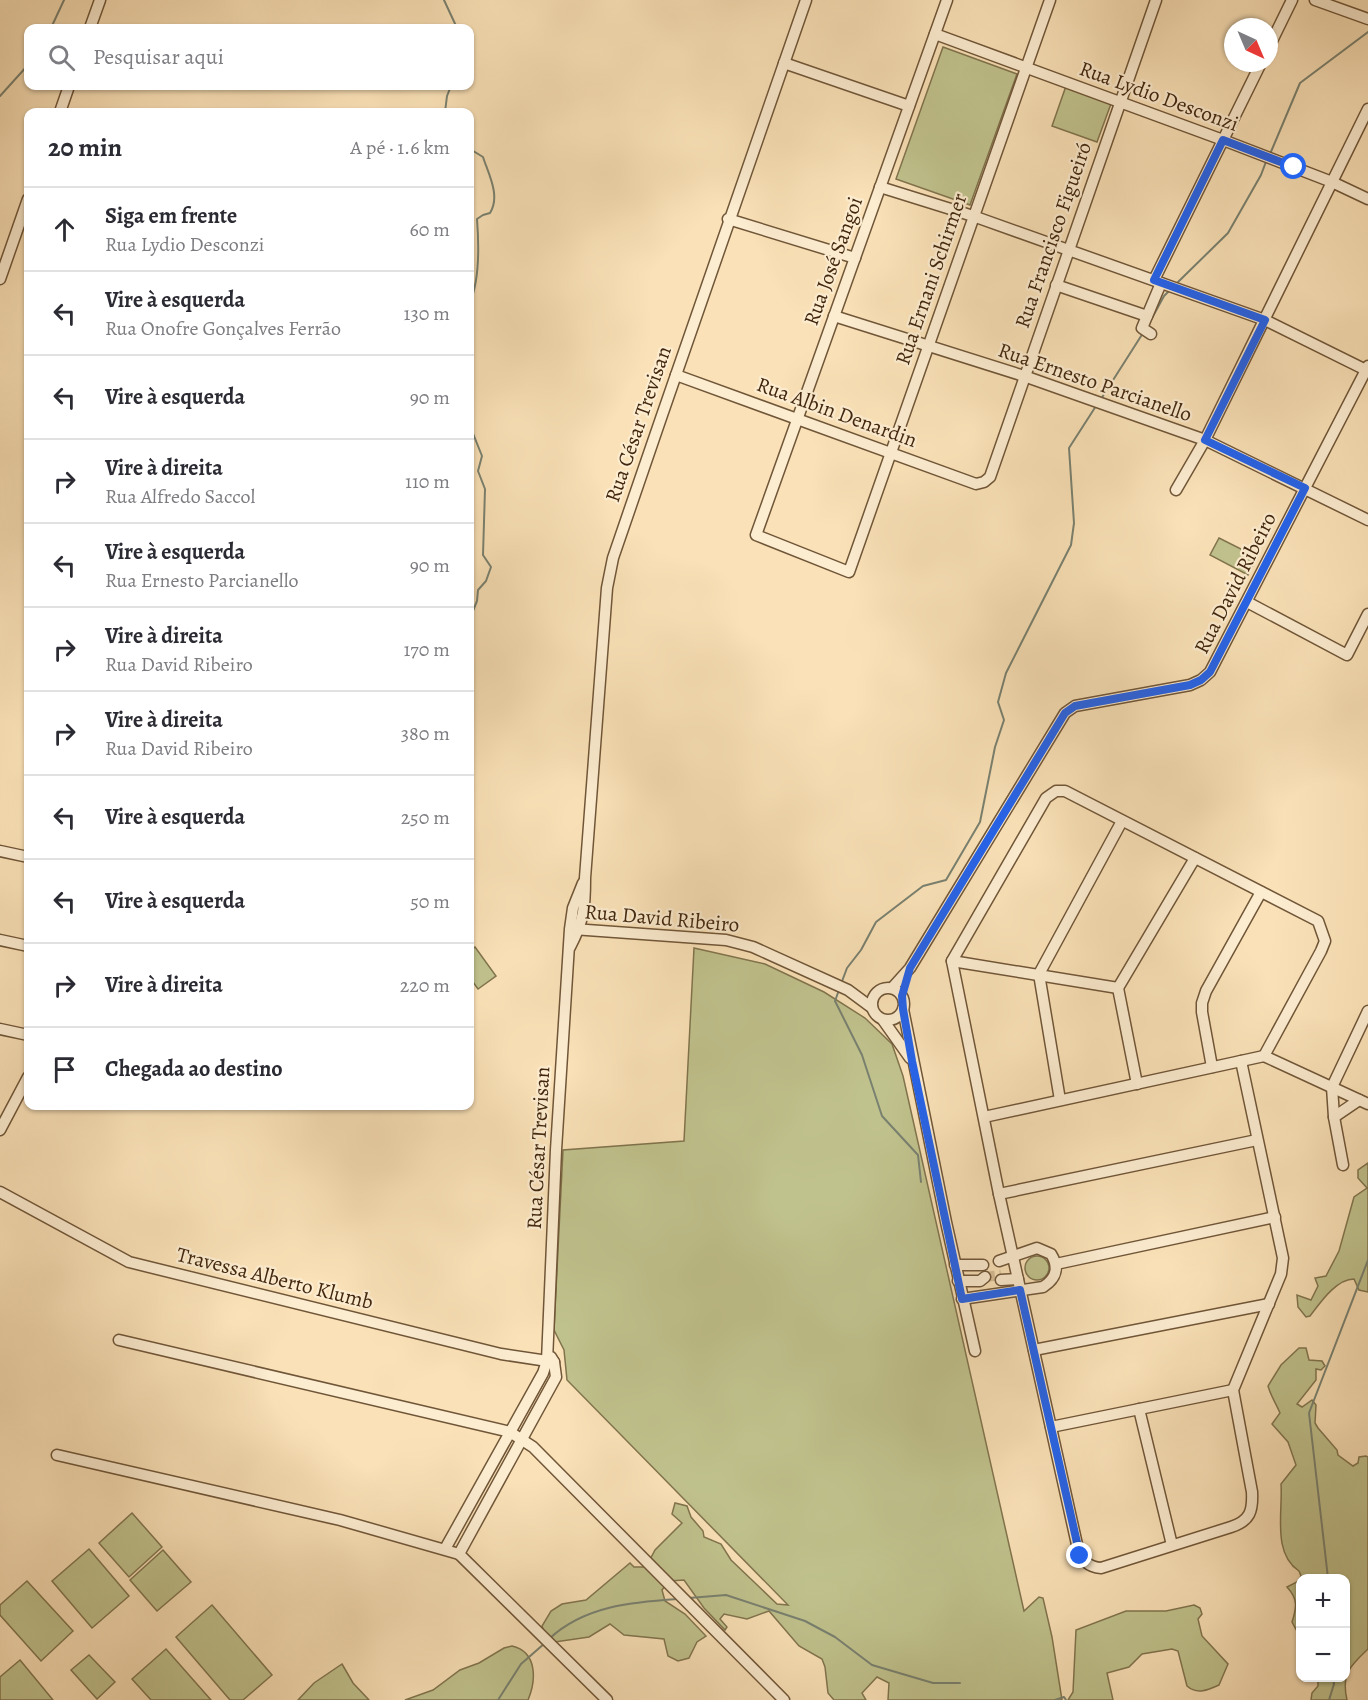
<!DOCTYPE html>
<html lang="pt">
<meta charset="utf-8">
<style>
body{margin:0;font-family:Alegreya,serif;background:#f2f2f3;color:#2b2b33}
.controls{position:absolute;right:18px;bottom:18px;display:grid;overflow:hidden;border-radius:12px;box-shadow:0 2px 4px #0004}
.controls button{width:54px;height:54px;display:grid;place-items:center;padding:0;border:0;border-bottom:2px solid #e1e1e2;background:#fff;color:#2b2b33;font:30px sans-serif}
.compass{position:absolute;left:1224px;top:18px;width:54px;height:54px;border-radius:50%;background:#fff;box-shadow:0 2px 4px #0004;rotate:136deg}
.stop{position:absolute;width:18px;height:18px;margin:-14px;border:4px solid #2563eb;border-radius:50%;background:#fff}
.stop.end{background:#2563eb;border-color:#fff;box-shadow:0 2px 6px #0008}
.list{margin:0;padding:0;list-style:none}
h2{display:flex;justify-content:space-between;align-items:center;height:78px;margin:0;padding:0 24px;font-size:26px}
h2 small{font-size:20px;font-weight:400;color:#7c7c81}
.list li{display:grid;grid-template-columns:39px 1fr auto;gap:18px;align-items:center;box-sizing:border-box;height:84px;padding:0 24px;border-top:2px solid #e1e1e2}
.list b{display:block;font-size:22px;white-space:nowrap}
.list p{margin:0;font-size:20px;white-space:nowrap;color:#7c7c81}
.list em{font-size:20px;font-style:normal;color:#7c7c81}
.icon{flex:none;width:33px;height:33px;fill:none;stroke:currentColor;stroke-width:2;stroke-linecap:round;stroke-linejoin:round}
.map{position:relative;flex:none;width:1368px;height:1700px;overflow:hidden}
.search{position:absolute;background:#fff;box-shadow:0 2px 4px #0004;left:24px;top:24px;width:450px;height:66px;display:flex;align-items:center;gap:15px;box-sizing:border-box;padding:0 21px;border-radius:12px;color:#7c7c81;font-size:22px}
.panel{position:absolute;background:#fff;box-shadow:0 2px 4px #0004;left:24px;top:108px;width:450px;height:1002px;border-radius:12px}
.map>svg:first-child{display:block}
.green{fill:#c0c28d;stroke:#81744e;stroke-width:1.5}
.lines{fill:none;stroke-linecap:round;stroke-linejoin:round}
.stream{stroke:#798170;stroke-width:2}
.minor-tunnel{stroke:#d5bc95;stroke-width:10;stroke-dasharray:10 5;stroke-linecap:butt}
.minor-casing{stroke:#705638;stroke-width:13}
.minor{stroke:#fcecd0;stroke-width:10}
.route{stroke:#2563eb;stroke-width:8}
.labels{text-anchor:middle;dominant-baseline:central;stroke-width:4.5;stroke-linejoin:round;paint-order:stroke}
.street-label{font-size:21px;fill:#42270e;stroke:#fcecd0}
</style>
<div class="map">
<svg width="1368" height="1700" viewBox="0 0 1368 1700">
<rect width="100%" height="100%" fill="#fae1b7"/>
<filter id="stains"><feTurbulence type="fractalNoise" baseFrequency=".00333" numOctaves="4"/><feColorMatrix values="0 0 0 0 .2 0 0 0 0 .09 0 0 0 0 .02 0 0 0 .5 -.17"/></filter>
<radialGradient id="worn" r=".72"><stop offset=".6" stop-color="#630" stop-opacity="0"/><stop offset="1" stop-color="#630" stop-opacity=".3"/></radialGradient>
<g class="green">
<path d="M943 47 1017 74 970 205 896 179Z"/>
<path d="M1066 86 1112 101 1097 142 1052 126Z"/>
<path d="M1219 538 1257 557 1248 575 1210 555Z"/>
<path d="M475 947 496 976 478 989 470 978V950Z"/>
<path d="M694 948 765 964 824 992 865 1018 892 1044 903 1076 1024 1611 1039 1597 1043 1598 1052 1637 1062 1700H888L889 1683 877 1677 862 1693 866 1700H834L828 1693 825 1667 822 1659 799 1646 769 1611 747 1619 724 1614 720 1619 727 1627 725 1630 704 1608 684 1580 669 1581 662 1590 665 1601 685 1614 706 1636 697 1642 689 1658 678 1661 668 1656 664 1639 624 1635 610 1624 589 1637 548 1643 542 1626 551 1611 562 1604 586 1600 630 1563 634 1567H646L655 1550 682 1523 672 1514 675 1503 687 1506 691 1517 703 1531 704 1537 721 1544 731 1560 777 1604 788 1605 567 1380 564 1350 554 1330 563 1150 684 1141Z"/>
<path d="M1368 1163V1292L1359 1290 1354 1279C1336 1279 1320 1303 1310 1316L1306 1317 1298 1307 1297 1295 1311 1300 1318 1286 1315 1278 1326 1276 1339 1251 1354 1197 1367 1188 1358 1178V1170Z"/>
<circle cx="1037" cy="1268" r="12"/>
<path d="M1299 1348H1306L1309 1360 1322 1361 1325 1366 1321 1370 1316 1369V1380L1297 1404 1302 1407 1312 1400 1316 1405 1315 1423 1318 1428 1337 1450 1338 1455 1353 1466 1358 1463 1359 1457 1366 1456 1368 1457V1649C1350 1666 1341 1674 1347 1700H1311L1312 1693 1318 1686V1678H1346V1578H1300V1633H1298L1292 1622C1297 1607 1298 1599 1287 1587L1297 1582 1301 1576 1299 1571C1272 1553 1283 1512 1281 1484L1296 1465 1288 1442 1272 1424 1280 1413C1276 1403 1271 1397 1268 1386L1281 1365Z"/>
<path d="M132 1513 162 1547 129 1577 99 1543Z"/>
<path d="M89 1549 129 1596 92 1628 52 1581Z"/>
<path d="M163 1550 191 1582 157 1611 130 1580Z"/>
<path d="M27 1581 73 1631 41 1661 0 1615V1605Z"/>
<path d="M212 1605 272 1675 243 1700H230L176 1637Z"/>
<path d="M1194 1605 1200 1608 1202 1614 1198 1619 1202 1636 1228 1664 1219 1685C1208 1690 1197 1695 1187 1686L1178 1651 1172 1649 1142 1654 1129 1667 1107 1673 1113 1700H1068L1073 1692 1076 1630 1126 1611H1166Z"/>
<path d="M512 1646C538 1652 536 1681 528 1700H405L433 1690 460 1670 479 1663 504 1648Z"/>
<path d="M166 1649 211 1700H151L132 1679Z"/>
<path d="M89 1655 115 1682 97 1699 71 1670Z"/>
<path d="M20 1660 53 1700H0V1677Z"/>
<path d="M342 1664 353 1683 369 1700H298L314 1683Z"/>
</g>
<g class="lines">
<g class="stream">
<path d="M444 0 457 28"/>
<path d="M51 28 64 0"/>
<path d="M0 96 28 65"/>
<path d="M445 112 447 96 451 86"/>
<path d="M470 149 483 157C488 173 501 196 490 213L483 215 477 219C479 245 480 279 470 302"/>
<path d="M1270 154 1300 83 1368 32"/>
<path d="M1176 284 1228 233 1261 175 1267 159"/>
<path d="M1152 318 1164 296 1170 290"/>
<path d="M1101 399 1143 333"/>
<path d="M470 426 482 456 478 471 485 489 483 555 491 567 486 581 478 590 477 601 470 618"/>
<path d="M841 984 847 968 861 950 876 922 923 886 946 880 980 822 995 747 1004 720 998 702 1006 673 1071 545 1074 523 1069 448 1096 406"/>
<path d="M839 990 835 1001 862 1055 882 1116 918 1155 921 1182"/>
<path d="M1328 1578 1309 1413 1368 1260"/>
<path d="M689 1598 726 1595 805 1621 835 1637 872 1665 933 1683H960"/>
<path d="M549 1639C584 1606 632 1602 678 1599"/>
<path d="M498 1700 521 1664 545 1643"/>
<path d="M1055 1700 1064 1697 1066 1700"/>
<path d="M1329 1700 1334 1684 1333 1678"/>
</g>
<path class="minor-tunnel" d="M985 1277 1001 1275"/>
<defs>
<g id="minor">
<path d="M947 0 756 535 849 572 1050 0"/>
<path d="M1315 0 1368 19"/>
<path d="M90 28 100 0"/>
<path d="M935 34 1223 140 1332 182 1368 199"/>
<path d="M1269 47 1292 0"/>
<path d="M784 63 909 106"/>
<path d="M60 112 69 86"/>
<path d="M880 187 973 216 1265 320 1368 371"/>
<path d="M728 219 855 258"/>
<path d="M0 279 28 199"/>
<path d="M1154 280 1261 63"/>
<path d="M1056 285 1147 316"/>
<path d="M834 316 1024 376 1205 440 1368 520"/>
<path d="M1151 334 1142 328 1161 283"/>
<path d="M676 375 976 484 984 482 990 477 1156 0"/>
<path d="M1176 490 1205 440 1368 109"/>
<path d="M1247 602 1347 655 1368 614"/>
<path d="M0 851 28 857"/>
<path d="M573 929 726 940 753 947 848 990 871 1007"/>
<path d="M0 940 28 946"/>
<path d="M570 947C584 920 585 908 585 878L607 588 613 558C677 372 740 186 806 0"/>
<path d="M952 961 1118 988"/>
<circle cx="888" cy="1004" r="16"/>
<path d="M892 988 910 968 1065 713 1075 706 1190 685 1201 680 1210 672 1368 366"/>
<path d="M903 1009 946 1222 975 1351"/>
<path d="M883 1020 910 1058"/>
<path d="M0 1029 28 1035"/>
<path d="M1241 1061 1283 1258 1281 1274 1233 1390 1252 1492C1253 1511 1250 1521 1231 1527L1101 1568C1088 1567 1083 1561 1078 1549L999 1194 952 961 1046 798 1056 791H1065L1318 921 1325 941 1321 951 1264 1056"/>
<path d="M1212 1067 1202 1012V1003L1206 991 1261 892"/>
<path d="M1137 1084 1118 988 1195 858"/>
<path d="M1060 1100 1039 974 1122 821"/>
<path d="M984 1117 1264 1056 1368 1104"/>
<path d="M1334 1117 1359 1100"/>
<path d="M0 1130 28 1077"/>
<path d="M1343 1165 1334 1117 1332 1087 1368 1011"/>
<path d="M0 1192 129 1262 501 1354 554 1362"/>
<path d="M999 1194 1257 1140"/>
<path d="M1056 1264 1275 1217"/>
<path d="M955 1265H983"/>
<path d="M1001 1280 1018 1279"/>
<path d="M958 1281H980L985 1277"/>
<path d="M962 1299 1043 1287C1057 1278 1059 1267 1051 1254L1037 1248 999 1261"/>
<path d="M119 1340 510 1432 533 1447 784 1700"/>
<path d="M1034 1350 1269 1304"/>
<path d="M1139 1409 1172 1545"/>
<path d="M1051 1427 1233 1390"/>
<path d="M57 1455 340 1520 459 1554 607 1700"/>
<path d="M445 1549 543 1373 547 1361 556 1150 570 929 573 908 583 883"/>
<path d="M459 1554 556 1377 554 1362 551 1357"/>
</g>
</defs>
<use href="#minor" class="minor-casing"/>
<use href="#minor" class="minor"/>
</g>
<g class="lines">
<path class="route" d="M1080 1556 1020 1290 962 1299 912 1061 903 1009 902 996 910 968 1065 713 1075 706 1190 685 1201 680 1210 672 1305 488 1205 440 1265 320 1154 280 1223 140 1294 167"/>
</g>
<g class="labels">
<g class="street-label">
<text transform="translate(1159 96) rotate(20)">Rua Lydio Desconzi</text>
<text transform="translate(1053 235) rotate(-71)">Rua Francisco Figueiró</text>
<text transform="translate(833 261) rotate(-70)">Rua José Sangoi</text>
<text transform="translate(931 279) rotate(-71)">Rua Ernani Schirmer</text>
<text transform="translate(1095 382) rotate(19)">Rua Ernesto Parcianello</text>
<text transform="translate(837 412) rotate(20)">Rua Albin Denardin</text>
<text transform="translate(638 424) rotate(-71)">Rua César Trevisan</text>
<text transform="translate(1235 583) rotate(-63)">Rua David Ribeiro</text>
<text transform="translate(662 918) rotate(5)">Rua David Ribeiro</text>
<text transform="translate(538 1148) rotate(-87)">Rua César Trevisan</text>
<text transform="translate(275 1278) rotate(14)">Travessa Alberto Klumb</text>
</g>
</g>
<rect width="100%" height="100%" filter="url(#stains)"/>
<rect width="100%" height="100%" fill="url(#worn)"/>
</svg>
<div class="controls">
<button>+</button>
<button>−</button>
</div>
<svg class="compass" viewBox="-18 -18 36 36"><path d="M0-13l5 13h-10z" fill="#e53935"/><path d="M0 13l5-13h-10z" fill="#7c7c81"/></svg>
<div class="stop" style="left:1294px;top:167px"></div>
<div class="stop end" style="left:1080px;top:1556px"></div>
<div class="search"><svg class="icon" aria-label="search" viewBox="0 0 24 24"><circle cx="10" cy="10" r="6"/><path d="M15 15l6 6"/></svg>Pesquisar aqui</div>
<section class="panel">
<h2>20 min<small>A pé · 1.6 km</small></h2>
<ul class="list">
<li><svg class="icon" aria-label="ahead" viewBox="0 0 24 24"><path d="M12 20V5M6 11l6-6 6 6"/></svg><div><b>Siga em frente</b><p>Rua Lydio Desconzi</p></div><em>60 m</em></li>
<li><svg class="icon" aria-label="left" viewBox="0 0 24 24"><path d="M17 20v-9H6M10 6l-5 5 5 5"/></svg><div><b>Vire à esquerda</b><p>Rua Onofre Gonçalves Ferrão</p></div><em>130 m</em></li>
<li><svg class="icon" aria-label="left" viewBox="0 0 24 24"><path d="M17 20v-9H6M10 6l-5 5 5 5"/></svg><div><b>Vire à esquerda</b></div><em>90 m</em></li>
<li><svg class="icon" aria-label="right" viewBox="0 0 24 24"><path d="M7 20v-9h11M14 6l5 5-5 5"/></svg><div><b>Vire à direita</b><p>Rua Alfredo Saccol</p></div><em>110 m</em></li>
<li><svg class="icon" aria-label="left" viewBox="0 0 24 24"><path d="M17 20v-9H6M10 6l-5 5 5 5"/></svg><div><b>Vire à esquerda</b><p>Rua Ernesto Parcianello</p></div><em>90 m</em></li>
<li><svg class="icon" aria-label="right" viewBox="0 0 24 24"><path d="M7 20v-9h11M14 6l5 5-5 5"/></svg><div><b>Vire à direita</b><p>Rua David Ribeiro</p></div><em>170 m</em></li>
<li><svg class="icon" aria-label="right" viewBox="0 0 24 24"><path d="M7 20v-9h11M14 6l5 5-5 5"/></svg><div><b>Vire à direita</b><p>Rua David Ribeiro</p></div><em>380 m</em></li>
<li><svg class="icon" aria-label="left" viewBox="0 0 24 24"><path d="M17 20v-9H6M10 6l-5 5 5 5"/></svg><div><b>Vire à esquerda</b></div><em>250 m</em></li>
<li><svg class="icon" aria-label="left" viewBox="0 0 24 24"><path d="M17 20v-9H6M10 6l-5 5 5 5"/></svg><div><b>Vire à esquerda</b></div><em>50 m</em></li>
<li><svg class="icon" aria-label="right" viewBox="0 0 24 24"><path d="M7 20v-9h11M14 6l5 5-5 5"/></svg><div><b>Vire à direita</b></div><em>220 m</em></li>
<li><svg class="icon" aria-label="arrive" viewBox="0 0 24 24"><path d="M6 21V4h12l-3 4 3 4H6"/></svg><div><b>Chegada ao destino</b></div></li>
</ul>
</section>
</div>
